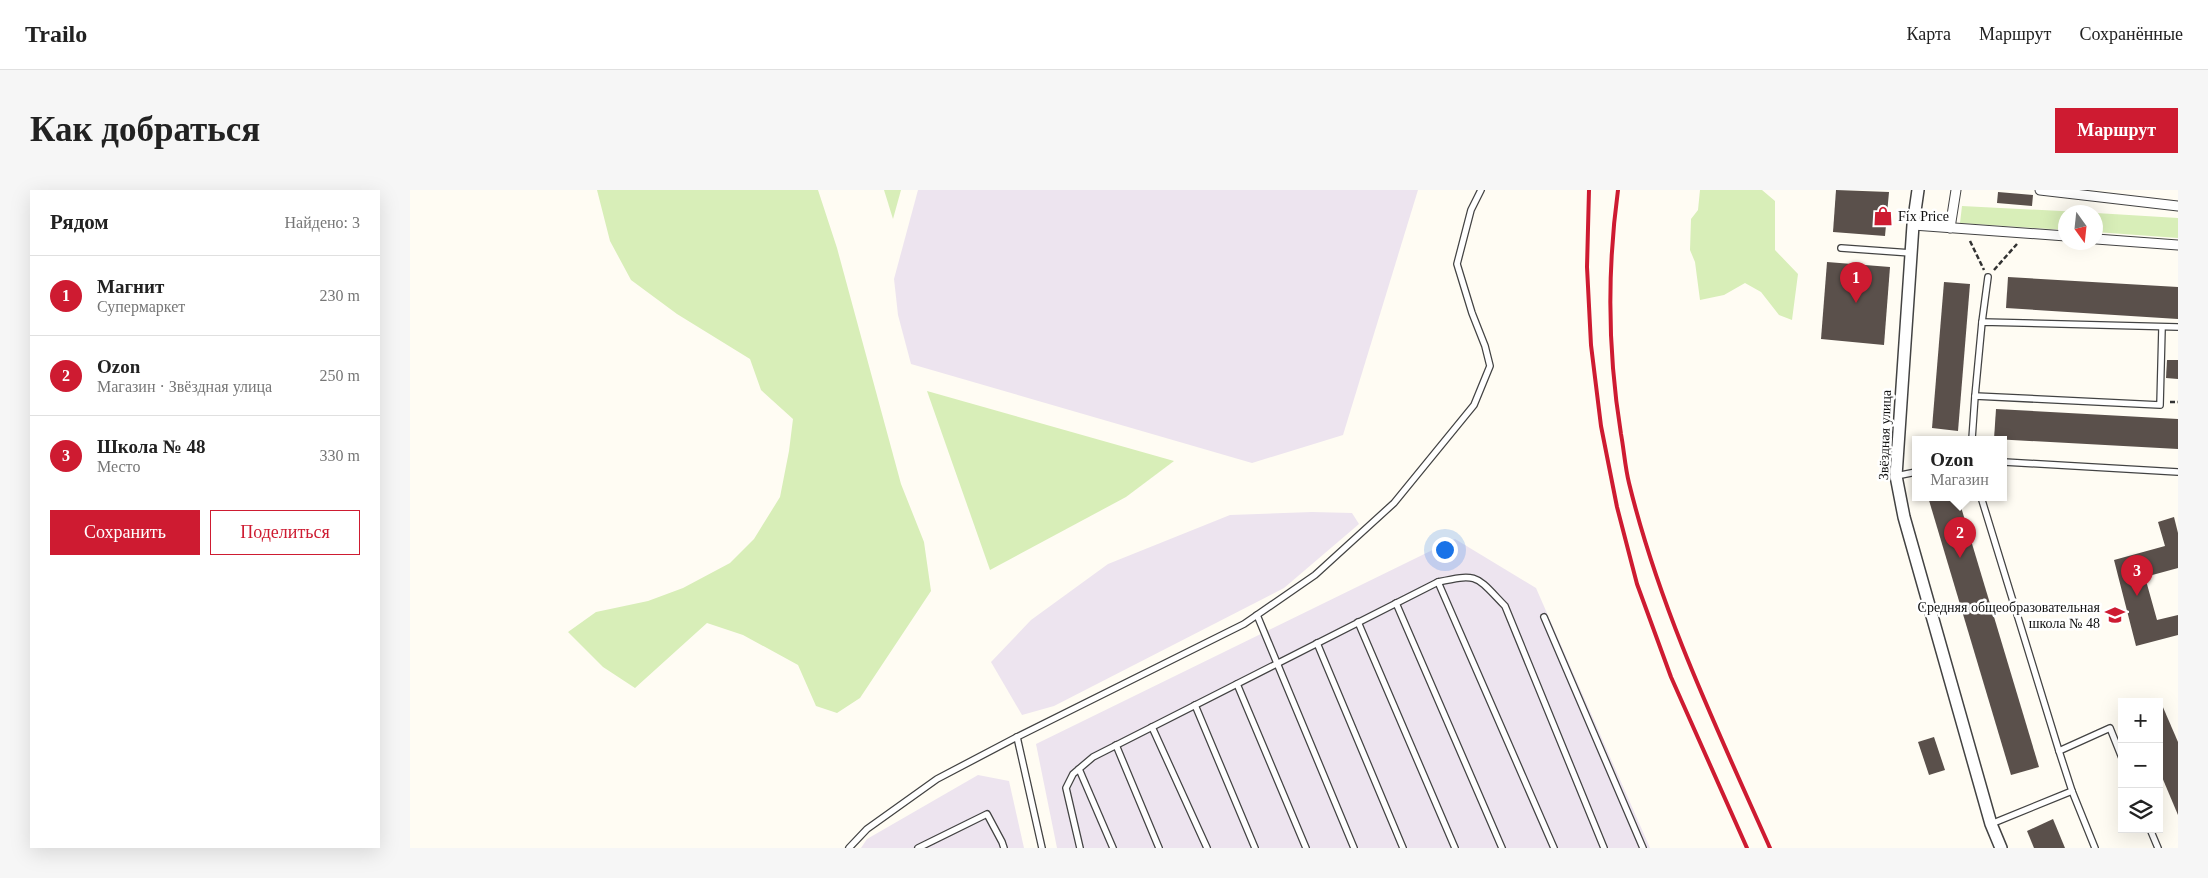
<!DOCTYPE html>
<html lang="ru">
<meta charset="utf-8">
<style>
body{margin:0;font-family:Georgia,serif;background:#f6f6f6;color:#222}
.controls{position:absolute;right:15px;bottom:15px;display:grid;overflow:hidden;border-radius:0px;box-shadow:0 5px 20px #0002}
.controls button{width:45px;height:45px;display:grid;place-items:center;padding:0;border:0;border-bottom:1px solid #e0e0e0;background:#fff;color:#222;font:25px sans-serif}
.compass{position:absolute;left:1648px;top:15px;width:45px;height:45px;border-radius:50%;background:#fff;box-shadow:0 5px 20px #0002;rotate:165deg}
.you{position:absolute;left:1034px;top:359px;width:18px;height:18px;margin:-12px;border:4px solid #fff;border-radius:50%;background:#1a73e8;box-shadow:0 0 0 8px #1a73e833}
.badge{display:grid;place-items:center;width:32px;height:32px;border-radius:50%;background:#ce1b31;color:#fff;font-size:16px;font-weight:700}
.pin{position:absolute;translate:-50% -41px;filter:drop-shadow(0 1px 2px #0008)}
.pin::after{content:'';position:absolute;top:26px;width:18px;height:15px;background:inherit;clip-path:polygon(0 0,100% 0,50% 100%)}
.popup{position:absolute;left:1502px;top:246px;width:95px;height:65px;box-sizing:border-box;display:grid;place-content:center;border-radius:0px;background:#fff;filter:drop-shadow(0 1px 4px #0005);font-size:16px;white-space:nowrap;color:#767676}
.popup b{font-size:19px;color:#222}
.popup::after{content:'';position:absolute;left:50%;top:100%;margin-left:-10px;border:10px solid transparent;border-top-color:#fff}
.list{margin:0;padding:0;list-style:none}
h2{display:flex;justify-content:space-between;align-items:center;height:65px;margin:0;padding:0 20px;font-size:21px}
h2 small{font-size:16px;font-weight:400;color:#767676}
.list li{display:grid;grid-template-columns:32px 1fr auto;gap:15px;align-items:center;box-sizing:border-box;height:80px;padding:0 20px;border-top:1px solid #e0e0e0}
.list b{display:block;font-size:19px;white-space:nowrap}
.list p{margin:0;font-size:16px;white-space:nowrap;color:#767676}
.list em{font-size:16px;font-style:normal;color:#767676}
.actions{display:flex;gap:10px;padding:15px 20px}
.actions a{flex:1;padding:11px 0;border:1px solid #ce1b31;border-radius:0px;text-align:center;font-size:18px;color:#ce1b31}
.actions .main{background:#ce1b31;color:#fff}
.icon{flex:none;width:28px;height:28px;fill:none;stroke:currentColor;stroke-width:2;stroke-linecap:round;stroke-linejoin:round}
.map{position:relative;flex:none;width:1768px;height:658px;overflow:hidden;border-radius:0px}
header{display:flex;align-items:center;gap:30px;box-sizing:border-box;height:70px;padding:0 25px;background:#fff;border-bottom:1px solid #e0e0e0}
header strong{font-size:24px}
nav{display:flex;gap:28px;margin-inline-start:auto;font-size:18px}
.intro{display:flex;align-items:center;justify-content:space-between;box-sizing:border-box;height:120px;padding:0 30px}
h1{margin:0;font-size:35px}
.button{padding:12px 22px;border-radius:0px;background:#ce1b31;color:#fff;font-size:18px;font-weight:700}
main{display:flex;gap:30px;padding:0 30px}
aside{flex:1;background:#fff;border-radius:0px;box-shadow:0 5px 20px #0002}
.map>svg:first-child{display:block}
.industrial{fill:#ede4ef}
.green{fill:#d8eeb8}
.building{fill:#5a504b}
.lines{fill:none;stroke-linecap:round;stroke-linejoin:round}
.service-casing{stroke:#434343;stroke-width:8}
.pedestrian-casing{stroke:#434343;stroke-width:11}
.minor-casing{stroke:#434343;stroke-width:14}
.path{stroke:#323232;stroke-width:2.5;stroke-dasharray:5 2.5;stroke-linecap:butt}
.service{stroke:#fff;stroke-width:5.5}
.pedestrian{stroke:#fff;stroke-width:9}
.minor{stroke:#fff;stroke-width:11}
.rail{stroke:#ce1b31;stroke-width:4}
.labels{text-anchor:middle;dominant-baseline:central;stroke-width:5;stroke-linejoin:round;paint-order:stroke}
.poi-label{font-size:14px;fill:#101010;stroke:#fff;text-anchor:start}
.street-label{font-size:14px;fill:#101010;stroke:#fff}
</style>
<header>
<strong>Trailo</strong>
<nav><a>Карта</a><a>Маршрут</a><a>Сохранённые</a></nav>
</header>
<div class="intro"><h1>Как добраться</h1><a class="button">Маршрут</a></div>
<main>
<aside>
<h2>Рядом<small>Найдено: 3</small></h2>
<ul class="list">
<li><span class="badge">1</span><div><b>Магнит</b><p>Супермаркет</p></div><em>230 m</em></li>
<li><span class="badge">2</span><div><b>Ozon</b><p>Магазин · Звёздная улица</p></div><em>250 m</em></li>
<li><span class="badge">3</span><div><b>Школа № 48</b><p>Место</p></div><em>330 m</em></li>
</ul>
<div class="actions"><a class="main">Сохранить</a><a>Поделиться</a></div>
</aside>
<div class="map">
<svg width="1768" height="658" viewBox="0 0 1768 658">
<rect width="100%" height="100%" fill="#fffcf3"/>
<g class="industrial">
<path d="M508 0H1008L933 245 842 273 501 174 488 125 484 89Z"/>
<path d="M902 322 942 323 949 334 874 398 644 516 612 525 581 472 621 430 698 374 820 325Z"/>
<path d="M1045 349 1126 398 1240 658H647L626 554Z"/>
<path d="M568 585 599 591 614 658H451L457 649Z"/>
</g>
<g class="green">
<path d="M187 0H408L427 58 491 294 514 352 521 401 450 508 427 523 406 516 388 475 333 445 297 433 225 498 193 477 158 442 186 422 238 411 273 398 320 373 344 349 370 307 379 261 383 229 351 200 340 169 267 124 221 90 200 51Z"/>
<path d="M474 0H491L483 29Z"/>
<path d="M1290 0H1352L1365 11V60L1388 84 1382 130 1369 125 1351 102 1335 93 1314 105 1290 110 1285 72 1280 60 1281 29 1288 20Z"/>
<path d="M1552 16 1671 22H1656L1655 40 1550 33Z"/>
<path d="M1686 23 1768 28V48L1686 42Z"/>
<path d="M517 201 764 271 716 307 580 380Z"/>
</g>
<g class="building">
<path d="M1426 0 1479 2 1475 46 1423 42Z"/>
<path d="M1588 2 1623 5 1622 16 1587 13Z"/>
<path d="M1417 72 1480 77 1474 155 1411 149Z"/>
<path d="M1598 87 1768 97V129L1596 118Z"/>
<path d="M1534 92 1560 94 1548 241 1522 238Z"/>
<path d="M1757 170H1768V189L1756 188Z"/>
<path d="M1586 219 1768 229V259L1584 249Z"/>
<path d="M1518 307H1548L1629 577 1601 585Z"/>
<path d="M1764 327 1768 343V378L1735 387 1747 430 1768 425V445L1726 456 1704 370 1755 356 1748 332Z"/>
<path d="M1749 508 1768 552V625L1749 580Z"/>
<path d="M1524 547 1535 580 1519 585 1508 552Z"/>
<path d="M1643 629 1655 658H1624L1617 641Z"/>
</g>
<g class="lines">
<defs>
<g id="service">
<path d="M1431 58 1501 63"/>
<path d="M1572 132 1578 87"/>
<path d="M1565 206 1572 132 1768 137"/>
<path d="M1562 249 1565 206 1750 215 1752 138"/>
<path d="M1594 272 1768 282"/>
<path d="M1486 286 1506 282"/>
<path d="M1571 307 1649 561 1662 601 1685 658"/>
<path d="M1028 392 1144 658"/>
<path d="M986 413 1092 658"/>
<path d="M847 425 944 658"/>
<path d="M1134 427 1233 658"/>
<path d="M948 432 1045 658"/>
<path d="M907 453 993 658"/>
<path d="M827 494 896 658"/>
<path d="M785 515 845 658"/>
<path d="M742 537 797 658"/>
<path d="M607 547 632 658"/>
<path d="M706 555 749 658"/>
<path d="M1649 561 1700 538 1712 568"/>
<path d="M669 579 703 658"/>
<path d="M1581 634 1662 601"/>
<path d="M1740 639 1748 658"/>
<path d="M439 658 457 639 527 589 607 547 834 434 905 385 984 313 1064 215 1080 176 1075 156 1062 123 1047 74 1061 20 1071 0"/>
<path d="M508 658 577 624 592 652 594 658"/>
<path d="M670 658 656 598 663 584 683 567 1028 392C1069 383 1066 386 1095 416L1194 658"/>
</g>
<g id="pedestrian">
<path d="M1630 0 1768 16"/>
<path d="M1503 35 1656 46"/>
<path d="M1540 38 1546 0"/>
<path d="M1686 49 1768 55"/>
</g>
<path id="minor" d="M1508 0 1503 35 1486 286 1494 327 1581 634 1591 658"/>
</defs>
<use href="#service" class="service-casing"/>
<use href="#pedestrian" class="pedestrian-casing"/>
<use href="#minor" class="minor-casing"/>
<g class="path">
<path d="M1560 51 1574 80"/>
<path d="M1584 80 1607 54"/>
<path d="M1760 212H1768"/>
</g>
<use href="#service" class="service"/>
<use href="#pedestrian" class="pedestrian"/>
<use href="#minor" class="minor"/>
<g class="rail">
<path d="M1179 0 1177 77 1181 155 1191 236 1207 317 1227 394 1261 487 1337 658"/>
<path d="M1208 0C1197 81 1198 164 1211 244 1214 260 1215 277 1219 293 1250 420 1307 539 1360 658"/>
</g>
</g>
<defs>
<symbol id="shop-bare" viewBox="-9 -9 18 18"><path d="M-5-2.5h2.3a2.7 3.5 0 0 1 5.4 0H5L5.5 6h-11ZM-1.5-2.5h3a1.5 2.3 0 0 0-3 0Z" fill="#ce1b31" stroke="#fff" stroke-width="2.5" paint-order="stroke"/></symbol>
<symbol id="school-bare" viewBox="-9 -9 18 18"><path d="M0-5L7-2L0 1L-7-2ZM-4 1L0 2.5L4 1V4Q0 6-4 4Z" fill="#ce1b31" stroke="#fff" stroke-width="2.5" paint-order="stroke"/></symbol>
</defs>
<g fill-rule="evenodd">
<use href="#shop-bare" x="1459" y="12" width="28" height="28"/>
<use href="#school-bare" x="1691" y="411" width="28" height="28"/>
</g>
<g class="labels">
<g class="poi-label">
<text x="1488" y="26">Fix Price</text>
<text x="1690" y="417" text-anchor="end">Средняя общеобразовательная<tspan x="1690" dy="16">школа № 48</tspan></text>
</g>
<g class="street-label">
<text transform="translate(1475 245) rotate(-88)">Звёздная улица</text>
</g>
</g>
</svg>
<div class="controls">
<button>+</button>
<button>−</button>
<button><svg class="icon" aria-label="layers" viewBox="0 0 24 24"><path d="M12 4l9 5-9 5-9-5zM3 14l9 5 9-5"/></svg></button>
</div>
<svg class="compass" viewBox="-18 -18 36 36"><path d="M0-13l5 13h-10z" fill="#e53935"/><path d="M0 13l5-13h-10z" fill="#767676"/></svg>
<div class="you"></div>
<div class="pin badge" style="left:1446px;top:113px">1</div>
<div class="pin badge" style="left:1550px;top:368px">2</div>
<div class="popup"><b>Ozon</b>Магазин</div>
<div class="pin badge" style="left:1727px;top:406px">3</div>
</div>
</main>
